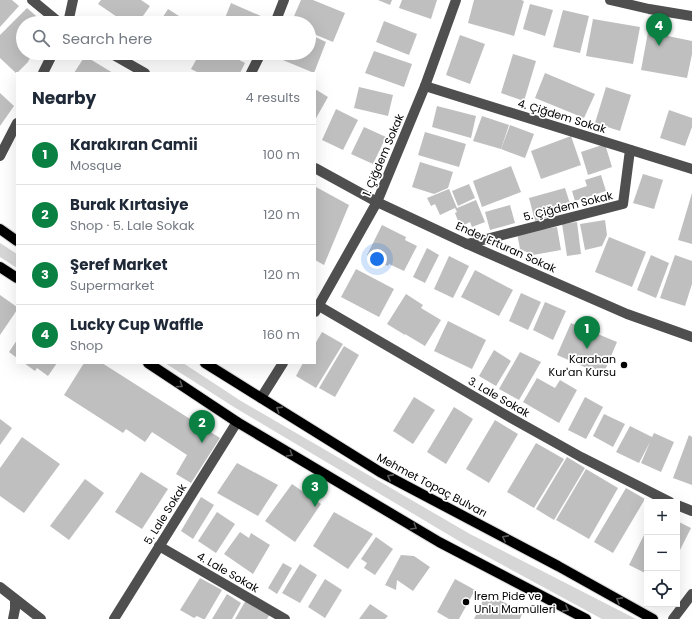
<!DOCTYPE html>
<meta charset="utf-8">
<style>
body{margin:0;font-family:Poppins,sans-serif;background:#f2f2f3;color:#1f2937}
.controls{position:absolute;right:12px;bottom:12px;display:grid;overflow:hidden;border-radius:0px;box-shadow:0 4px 16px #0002}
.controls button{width:36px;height:36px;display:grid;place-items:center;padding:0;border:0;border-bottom:1px solid #e0e1e3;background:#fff;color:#1f2937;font:20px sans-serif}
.you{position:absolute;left:377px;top:259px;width:14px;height:14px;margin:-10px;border:3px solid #fff;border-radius:50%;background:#1a73e8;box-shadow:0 0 0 6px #1a73e833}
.badge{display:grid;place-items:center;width:26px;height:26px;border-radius:50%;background:#0b8043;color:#fff;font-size:13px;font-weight:700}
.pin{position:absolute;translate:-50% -33px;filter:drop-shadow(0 1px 2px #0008)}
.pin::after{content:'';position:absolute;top:21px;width:14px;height:12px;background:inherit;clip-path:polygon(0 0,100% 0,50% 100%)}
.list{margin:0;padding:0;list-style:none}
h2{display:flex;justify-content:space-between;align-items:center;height:52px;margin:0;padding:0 16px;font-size:17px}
h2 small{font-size:13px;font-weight:400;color:#747a83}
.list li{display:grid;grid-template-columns:26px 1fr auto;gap:12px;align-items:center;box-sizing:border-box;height:60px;padding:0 16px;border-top:1px solid #e0e1e3}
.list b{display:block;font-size:15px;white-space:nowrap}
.list p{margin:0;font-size:13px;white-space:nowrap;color:#747a83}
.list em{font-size:13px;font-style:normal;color:#747a83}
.icon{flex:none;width:22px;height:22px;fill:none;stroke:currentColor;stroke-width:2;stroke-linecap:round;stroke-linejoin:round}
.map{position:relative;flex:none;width:692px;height:619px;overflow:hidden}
.search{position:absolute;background:#fff;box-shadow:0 4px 16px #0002;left:16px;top:16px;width:300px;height:44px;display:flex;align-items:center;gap:10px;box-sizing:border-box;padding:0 14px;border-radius:22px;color:#747a83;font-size:15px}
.panel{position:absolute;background:#fff;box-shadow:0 4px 16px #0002;left:16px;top:72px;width:300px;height:292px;border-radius:0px}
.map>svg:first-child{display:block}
.green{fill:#d6d6d6}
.building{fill:#bfbfbf}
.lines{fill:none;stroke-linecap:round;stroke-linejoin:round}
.major-casing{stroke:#dbdbdb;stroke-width:12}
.minor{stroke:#4f4f4f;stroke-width:10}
.major{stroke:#000;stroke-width:10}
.oneway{stroke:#595959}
.poi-dot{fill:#000;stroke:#fff;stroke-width:1.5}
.labels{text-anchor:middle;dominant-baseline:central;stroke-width:3.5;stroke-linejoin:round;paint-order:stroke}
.street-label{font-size:11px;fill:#000;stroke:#fff}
.poi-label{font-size:11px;fill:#000;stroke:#fff;text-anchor:end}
</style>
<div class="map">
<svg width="692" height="619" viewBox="0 0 692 619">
<rect width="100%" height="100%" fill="#fff"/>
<g class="green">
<path d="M0 243 17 254V268L0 257Z"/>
<path d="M165 363H183L241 401 470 534 636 619H602L464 544 237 409Z"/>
</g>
<g class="building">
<path d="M0 0H12L19 6 0 27Z"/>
<path d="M101 0H128L123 7 128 0H141L150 6 138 23H126L98 4Z"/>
<path d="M301 0H313L345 13 333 42 309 32V23H291Z"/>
<path d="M378 0H392L390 5Z"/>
<path d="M402 0H437L431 19 399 8Z"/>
<path d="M474 0H521L524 1 514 36 468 23Z"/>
<path d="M231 3 270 20 269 23H223Z"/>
<path d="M530 4 553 10 545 36 523 29Z"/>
<path d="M27 8 44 23H23V53H32L28 62 17 73V74L0 58V35Z"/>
<path d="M168 9 190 23H159Z"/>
<path d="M563 10 589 16 580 53 553 47Z"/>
<path d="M593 19 640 27 633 64 586 56Z"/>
<path d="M384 21 417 34 409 55 376 42Z"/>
<path d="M648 32 692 41V54L687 78 641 70Z"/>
<path d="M309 34 326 42 314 73 278 58 280 53H309Z"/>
<path d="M460 35 485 44 470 84 446 75Z"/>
<path d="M374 51 412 64 404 87 365 73Z"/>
<path d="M169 53H183L179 59Z"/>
<path d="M200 53H226L245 63 240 73H199L191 69Z"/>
<path d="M513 54 536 61 524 101 501 93Z"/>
<path d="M85 56 113 73H74Z"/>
<path d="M545 73 595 94 584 118 535 98Z"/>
<path d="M359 87 393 95 388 116 354 108Z"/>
<path d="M606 87 631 95 620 131 595 123Z"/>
<path d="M315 89 328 97 315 120Z"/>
<path d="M0 93 14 106 0 126Z"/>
<path d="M437 106 476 116 471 138 432 127Z"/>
<path d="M336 109 358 120 343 150 322 140Z"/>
<path d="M669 110 692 118V127L685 146 660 138Z"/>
<path d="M482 116 509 125 501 149 473 141Z"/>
<path d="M510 125 534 134 525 158 501 149Z"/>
<path d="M364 127 386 137 373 164 351 154Z"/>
<path d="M425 132 466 144 459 167 418 155Z"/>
<path d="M571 136 581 165 541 179 531 151Z"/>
<path d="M605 144 612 167 588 175 581 152Z"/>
<path d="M420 162 453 172 448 188 434 194 412 187Z"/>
<path d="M511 166 521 192 482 207 473 181Z"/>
<path d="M643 174 663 180 654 209 633 203Z"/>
<path d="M601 175 606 191 575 201 572 191 587 186 585 180Z"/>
<path d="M469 184 475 198 458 206 452 191Z"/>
<path d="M316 187 349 205 324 265 315 260V189Z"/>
<path d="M565 188 572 210 535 221 529 198Z"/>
<path d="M449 189 457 208 476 200 485 222 472 227 470 222 462 226 460 220 458 221 455 213 457 212 455 208 440 215 435 204 431 206 427 198Z"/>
<path d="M692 193V244L678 240Z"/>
<path d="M510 205 515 223 490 230 485 212Z"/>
<path d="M605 220 607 235 602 246 585 250 580 224Z"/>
<path d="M577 222 581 254 567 256 562 224Z"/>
<path d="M382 225 406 237 405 240 417 246 404 271 389 264 388 266 367 255Z"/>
<path d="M557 227 561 250 533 255 520 249 517 233Z"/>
<path d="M609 237 646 252 632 287 595 272Z"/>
<path d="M427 248 439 255 425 283 413 277Z"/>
<path d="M651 255 669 263 656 298 637 290Z"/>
<path d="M675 255 692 261V284L685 306 660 298Z"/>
<path d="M449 256 469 266 453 298 434 289Z"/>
<path d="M356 269 394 289 379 317 341 297Z"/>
<path d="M475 270 513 290 499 316 461 297Z"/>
<path d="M521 293 541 302 528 330 509 321Z"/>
<path d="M406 294 423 305 421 308 441 320 425 346 405 334V335L387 324Z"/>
<path d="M0 295 17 307V310L0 335Z"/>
<path d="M545 302 566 311 553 340 533 330Z"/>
<path d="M448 321 486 340 472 369 434 351Z"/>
<path d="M571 323 617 342 603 375 557 355Z"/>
<path d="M322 332 343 344 316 388 296 376 303 363H315V344Z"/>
<path d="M17 340V358L9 352Z"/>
<path d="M344 346 359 355 335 397 319 388Z"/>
<path d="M494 350 511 361 496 386 479 376Z"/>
<path d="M520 352 541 362 519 400 499 389Z"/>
<path d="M24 363H57L48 376 37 368 35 371Z"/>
<path d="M84 363H102L220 438 191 483 176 474 187 455 152 432 145 442 126 429 123 433 64 395Z"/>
<path d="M537 378 555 388 560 380 577 390 559 423 523 402Z"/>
<path d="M414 397 435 410 413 444 393 431Z"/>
<path d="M585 397 603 407 586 439 568 430Z"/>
<path d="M454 407 473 419 446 464 427 452Z"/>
<path d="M604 414 625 424 613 447 593 436Z"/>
<path d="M0 419 12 428 0 445Z"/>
<path d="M495 420 518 434 489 483 466 469Z"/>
<path d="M630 426 652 437 654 433 674 442 661 472 641 463 650 442 639 463 616 452Z"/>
<path d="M689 435 692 437V485L673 478Z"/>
<path d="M22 437 60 464 24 513 0 496V468Z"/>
<path d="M536 443 564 459 534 508 507 492Z"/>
<path d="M567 457 585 468 554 520 536 509Z"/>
<path d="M237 463 278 485 258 516 217 493Z"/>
<path d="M586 469 618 488 589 539 556 520Z"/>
<path d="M141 472 168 489 142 529 115 512Z"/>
<path d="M85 479 104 493 69 540 50 526Z"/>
<path d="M292 484 321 504 295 542 265 521Z"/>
<path d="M626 488 645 499 613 553 594 542Z"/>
<path d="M201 497 214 505 193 539 181 531Z"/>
<path d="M217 512 235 524 216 553 198 541Z"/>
<path d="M334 512 373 534 348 569 313 546Z"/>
<path d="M677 521 691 528 677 556Z"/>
<path d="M647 529V574L629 565Z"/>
<path d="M240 532 249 538 251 533 270 545 253 574 224 554Z"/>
<path d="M376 537 393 549 375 575 364 568 367 563 361 559Z"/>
<path d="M401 555 414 556 430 567 413 591 397 580 396 590 385 585Z"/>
<path d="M283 563 292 568 277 594 268 588Z"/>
<path d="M300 564 317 575 300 603 282 593Z"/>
<path d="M200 578 222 590 205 619H203L197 616 194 618 180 610Z"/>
<path d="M325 579 342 590 325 618 308 607Z"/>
<path d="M455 579 475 590 459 619H449L437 612Z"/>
<path d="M227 594 241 603 232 619H212Z"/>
<path d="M486 594 523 611 520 619H474Z"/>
<path d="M246 600 270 614 267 619H235Z"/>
<path d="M370 604 388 616 385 619H359Z"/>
</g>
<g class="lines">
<defs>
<g id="major">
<path d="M0 229 17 241"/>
<path d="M0 267 17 278"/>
<path d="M148 363 237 422 439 542 586 619"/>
<path d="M205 363 380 472 558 566 653 619"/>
</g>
</defs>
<use href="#major" class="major-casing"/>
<g class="minor">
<path d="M32 0 60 23"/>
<path d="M610 0 649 9 692 16"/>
<path d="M68 23 73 0"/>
<path d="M275 23 284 0"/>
<path d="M110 53 145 73"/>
<path d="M43 73 53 53"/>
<path d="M251 73 261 53"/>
<path d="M425 86 692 169"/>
<path d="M0 156 17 123"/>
<path d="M315 168 377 202 467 244 627 314 692 337"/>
<path d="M467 244 623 204 630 150"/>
<path d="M319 306 511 418 581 457 670 502"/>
<path d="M315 312 377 202 425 86 456 0"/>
<path d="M261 398 283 363"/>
<path d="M677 505 692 511"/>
<path d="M159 546 285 619"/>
<path d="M0 587 41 619"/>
<path d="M13 619 15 609V599"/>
<path d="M114 619 237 422"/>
<path d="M673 619 692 594"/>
</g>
<use href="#major" class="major"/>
</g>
<defs><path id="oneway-chevron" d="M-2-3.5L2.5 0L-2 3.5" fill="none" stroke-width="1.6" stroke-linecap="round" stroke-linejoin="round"/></defs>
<g class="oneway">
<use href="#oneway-chevron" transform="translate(180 385) rotate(34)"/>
<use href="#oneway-chevron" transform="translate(279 409) rotate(-148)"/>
<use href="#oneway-chevron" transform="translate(290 454) rotate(31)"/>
<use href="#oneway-chevron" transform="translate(390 477) rotate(-152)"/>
<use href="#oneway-chevron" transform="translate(414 527) rotate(31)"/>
<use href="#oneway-chevron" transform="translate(505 538) rotate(-152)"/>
<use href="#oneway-chevron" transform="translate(619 600) rotate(-151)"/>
<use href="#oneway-chevron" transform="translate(566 609) rotate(28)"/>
</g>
<g class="poi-dot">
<circle cx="624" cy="365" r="4"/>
<circle cx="466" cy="602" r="4"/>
</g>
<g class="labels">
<g class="street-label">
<text transform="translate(562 116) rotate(17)">4. Çiğdem Sokak</text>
<text transform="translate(383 155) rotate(-67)">1. Çiğdem Sokak</text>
<text transform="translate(568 206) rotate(-14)">5. Çiğdem Sokak</text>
<text transform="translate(506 247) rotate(24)">Ender Erturan Sokak</text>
<text transform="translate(499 397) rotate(30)">3. Lale Sokak</text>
<text transform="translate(432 485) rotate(28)">Mehmet Topaç Bulvarı</text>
<text transform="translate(165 514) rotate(-58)">5. Lale Sokak</text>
<text transform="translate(228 572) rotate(30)">4. Lale Sokak</text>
</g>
<g class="poi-label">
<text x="616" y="359">Karahan<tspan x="616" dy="13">Kur'an Kursu</tspan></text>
<text x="474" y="596" text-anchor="start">İrem Pide ve<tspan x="474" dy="13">Unlu Mamülleri</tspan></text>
</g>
</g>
</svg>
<div class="controls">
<button>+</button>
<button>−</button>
<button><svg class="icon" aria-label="locate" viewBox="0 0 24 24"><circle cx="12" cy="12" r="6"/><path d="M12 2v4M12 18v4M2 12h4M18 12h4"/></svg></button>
</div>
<div class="you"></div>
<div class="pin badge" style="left:587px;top:349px">1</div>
<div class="pin badge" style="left:202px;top:443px">2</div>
<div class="pin badge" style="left:315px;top:507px">3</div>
<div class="pin badge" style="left:659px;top:46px">4</div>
<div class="search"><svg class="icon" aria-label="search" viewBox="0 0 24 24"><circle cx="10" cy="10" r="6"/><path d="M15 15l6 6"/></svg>Search here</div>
<section class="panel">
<h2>Nearby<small>4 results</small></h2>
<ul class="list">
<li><span class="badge">1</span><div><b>Karakıran Camii</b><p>Mosque</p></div><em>100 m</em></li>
<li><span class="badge">2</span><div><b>Burak Kırtasiye</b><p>Shop · 5. Lale Sokak</p></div><em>120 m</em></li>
<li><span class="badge">3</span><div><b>Şeref Market</b><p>Supermarket</p></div><em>120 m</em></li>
<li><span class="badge">4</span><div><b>Lucky Cup Waffle</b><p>Shop</p></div><em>160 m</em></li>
</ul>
</section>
</div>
